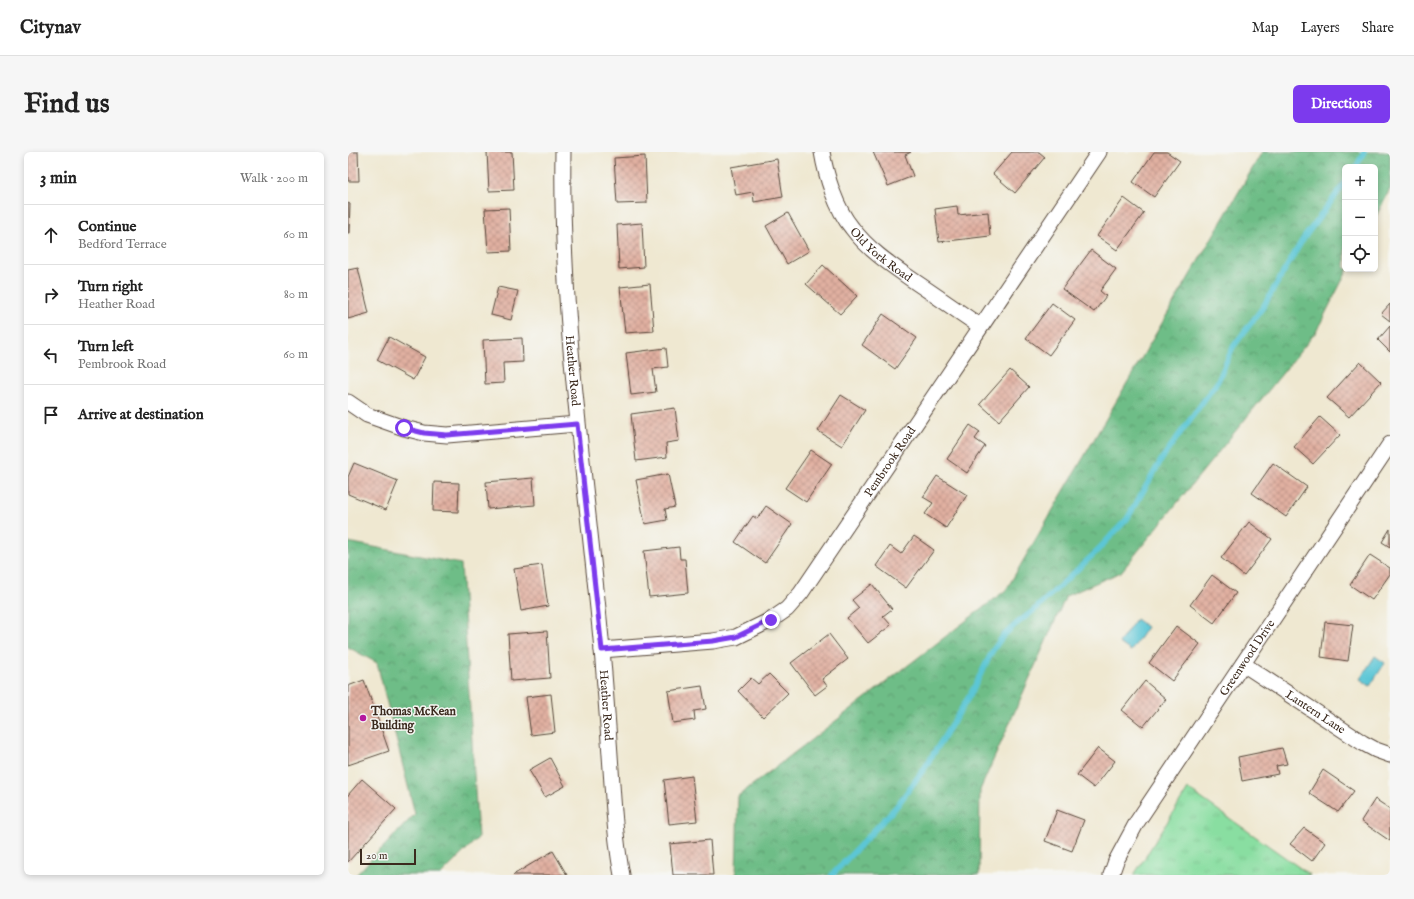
<!DOCTYPE html>
<meta charset="utf-8">
<style>
body{margin:0;font-family:"IM FELL English",serif;background:#f6f6f6;color:#222}
.controls{position:absolute;right:12px;top:12px;display:grid;overflow:hidden;border-radius:6px;box-shadow:0 2px 6px #0003}
.controls button{width:36px;height:36px;display:grid;place-items:center;padding:0;border:0;border-bottom:1px solid #e0e0e0;background:#fff;color:#222;font:20px sans-serif}
.scale{position:absolute;left:12px;bottom:10px;width:56px;box-sizing:border-box;padding-left:4px;border:2px solid #3b2a1e;border-top:0;font-size:11px;line-height:14px;white-space:nowrap;color:#3b2a1e;-webkit-text-stroke:3px #f6f6f2;paint-order:stroke}
.stop{position:absolute;width:12px;height:12px;margin:-9px;border:3px solid #7c3aed;border-radius:50%;background:#fff}
.stop.end{background:#7c3aed;border-color:#fff;box-shadow:0 1px 4px #0008}
.list{margin:0;padding:0;list-style:none}
h2{display:flex;justify-content:space-between;align-items:center;height:52px;margin:0;padding:0 16px;font-size:17px}
h2 small{font-size:13px;font-weight:400;color:#767676}
.list li{display:grid;grid-template-columns:26px 1fr auto;gap:12px;align-items:center;box-sizing:border-box;height:60px;padding:0 16px;border-top:1px solid #e0e0e0}
.list b{display:block;font-size:15px;white-space:nowrap}
.list p{margin:0;font-size:13px;white-space:nowrap;color:#767676}
.list em{font-size:13px;font-style:normal;color:#767676}
.icon{flex:none;width:22px;height:22px;fill:none;stroke:currentColor;stroke-width:2;stroke-linecap:round;stroke-linejoin:round}
.map{position:relative;flex:none;width:1042px;height:723px;overflow:hidden;border-radius:6px}
header{display:flex;align-items:center;gap:24px;box-sizing:border-box;height:56px;padding:0 20px;background:#fff;border-bottom:1px solid #e0e0e0}
header strong{font-size:19px}
nav{display:flex;gap:22px;margin-inline-start:auto;font-size:14px}
.intro{display:flex;align-items:center;justify-content:space-between;box-sizing:border-box;height:96px;padding:0 24px}
h1{margin:0;font-size:28px}
.button{padding:10px 18px;border-radius:6px;background:#7c3aed;color:#fff;font-size:14px;font-weight:700}
main{display:flex;gap:24px;padding:0 24px}
aside{flex:1;background:#fff;border-radius:6px;box-shadow:0 2px 6px #0003}
.map>svg:first-child{display:block}
.grass{fill:url(#grass-tufts);stroke:#628460}
.forest{fill:url(#forest-crowns);stroke:#547452}
.water{fill:#5cc6d6;stroke:#4c787a}
.lines{fill:none;stroke-linecap:round;stroke-linejoin:round}
.stream{stroke:#5cc6d6;stroke-width:5.5}
.building{fill:url(#building-cross-hatch)}
.street-casing{stroke:#564639;stroke-width:17}
.street{stroke:#fff;stroke-width:15}
.route{stroke:#7c3aed;stroke-width:5}
.poi-dot{fill:#b5179e;stroke:#f6f6f2;stroke-width:1.5}
.labels{text-anchor:middle;dominant-baseline:central;stroke-width:3;stroke-linejoin:round;paint-order:stroke}
.street-label{font-size:12px;fill:#3b2a1e;stroke:#f6f6f2}
.poi-label{font-size:12px;font-weight:bold;fill:#3b2a1e;stroke:#f6f6f2;text-anchor:start}
</style>
<header>
<strong>Citynav</strong>
<nav><a>Map</a><a>Layers</a><a>Share</a></nav>
</header>
<div class="intro"><h1>Find us</h1><a class="button">Directions</a></div>
<main>
<aside>
<h2>3 min<small>Walk · 200 m</small></h2>
<ul class="list">
<li><svg class="icon" aria-label="ahead" viewBox="0 0 24 24"><path d="M12 20V5M6 11l6-6 6 6"/></svg><div><b>Continue</b><p>Bedford Terrace</p></div><em>60 m</em></li>
<li><svg class="icon" aria-label="right" viewBox="0 0 24 24"><path d="M7 20v-9h11M14 6l5 5-5 5"/></svg><div><b>Turn right</b><p>Heather Road</p></div><em>80 m</em></li>
<li><svg class="icon" aria-label="left" viewBox="0 0 24 24"><path d="M17 20v-9H6M10 6l-5 5 5 5"/></svg><div><b>Turn left</b><p>Pembrook Road</p></div><em>60 m</em></li>
<li><svg class="icon" aria-label="arrive" viewBox="0 0 24 24"><path d="M6 21V4h12l-3 4 3 4H6"/></svg><div><b>Arrive at destination</b></div></li>
</ul>
</aside>
<div class="map">
<svg width="1042" height="723" viewBox="0 0 1042 723">
<defs>
<pattern id="grass-tufts" width="24" height="20" patternUnits="userSpaceOnUse"><rect width="24" height="20" fill="#89dea1"/><path d="M3 7l-1-3M5 7V3M7 7l1-3M15 17l-1-3M17 17v-4M19 17l1-3" fill="none" stroke="#77bf8a"/></pattern>
<pattern id="forest-crowns" width="20" height="18" patternUnits="userSpaceOnUse"><rect width="20" height="18" fill="#6ebd87"/><path d="M2 6a3 3 0 1 1 6 0M12 15a3 3 0 1 1 6 0" fill="none" stroke="#5c9a6e"/></pattern>
<pattern id="building-cross-hatch" width="8" height="8" patternUnits="userSpaceOnUse"><rect width="8" height="8" fill="#e1b0a1"/><path d="M0 0l8 8M0 8l8-8" fill="none" stroke="#b88f83"/></pattern>
</defs>
<rect width="100%" height="100%" fill="#f6f6f2"/>
<filter id="ink" filterUnits="userSpaceOnUse"><feTurbulence type="fractalNoise" baseFrequency=".025" numOctaves="2"/><feDisplacementMap in="SourceGraphic" scale="8" xChannelSelector="R" yChannelSelector="G"/><feConvolveMatrix kernelMatrix="1 2 1 2 8 2 1 2 1" color-interpolation-filters="sRGB"/></filter>
<filter id="wash" filterUnits="userSpaceOnUse"><feTurbulence type="fractalNoise" baseFrequency=".012" numOctaves="4" result="noise"/><feDisplacementMap in="SourceGraphic" scale="16" xChannelSelector="R" yChannelSelector="G"/><feGaussianBlur stdDeviation="0.9" result="paint"/><feColorMatrix in="noise" values="0 0 0 0 0 0 0 0 0 0 0 0 0 0 0 0 0 1.4 0 .05"/><feComposite in="paint" operator="in"/></filter>
<g filter="url(#wash)">
<rect width="100%" height="100%" fill="#efe8d1"/>
<path class="grass" d="M840 637 962 723H786Z"/>
<g class="forest">
<path d="M914 0H1042V37L1027 66V15H997V117H1000L968 180 773 420 718 444 632 638 631 723H388L390 644 658 438Z"/>
<path d="M0 390 113 412 130 686 93 723H8L67 662 29 511 0 495Z"/>
</g>
<g class="water">
<path d="M788 467 799 475 783 499 771 491Z"/>
<path d="M1027 504 1037 511 1022 534 1012 527Z"/>
</g>
<g class="lines">
<g class="stream">
<path d="M1008 15 1016 0"/>
<path d="M484 723 548 655 576 617 622 543 645 498 655 484 668 472 685 459 746 402 779 367 815 305 870 229 885 195 915 155 955 87 997 31"/>
</g>
</g>
<g id="blocks">
<g class="building">
<path d="M0 0H10L11 29H0Z"/>
<path d="M139 0H164L166 38 141 39Z"/>
<path d="M525 0H563L557 3 565 24 540 34Z"/>
<path d="M664 0H691L697 5 667 41 645 22Z"/>
<path d="M806 0H819L832 9 806 45 785 30Z"/>
<path d="M297 4 299 51 269 52 266 6Z"/>
<path d="M429 7 435 45 406 50 405 40 388 43 383 15Z"/>
<path d="M776 46 796 61 769 98 749 84Z"/>
<path d="M0 51 2 52 1 81H0Z"/>
<path d="M609 54 610 63 640 60 642 84 591 90 587 57Z"/>
<path d="M161 56 163 99 140 100 137 57Z"/>
<path d="M440 61 461 99 439 112 418 74Z"/>
<path d="M294 71 296 115 271 117 269 73Z"/>
<path d="M743 98 768 117 752 139 758 144 746 160 714 137Z"/>
<path d="M475 113 509 144 492 162 458 132Z"/>
<path d="M10 116 21 161 0 167V118Z"/>
<path d="M302 132 306 179 277 181 272 135Z"/>
<path d="M150 135 170 139 163 168 143 163Z"/>
<path d="M704 151 727 168 701 203 678 186Z"/>
<path d="M1042 152V169L1033 162Z"/>
<path d="M535 162 569 186 547 217 514 193Z"/>
<path d="M1042 174V200L1030 188Z"/>
<path d="M41 185 77 205 65 228 29 208Z"/>
<path d="M174 186 175 210 155 211 156 231 137 232 135 188Z"/>
<path d="M318 196 320 215 305 217 308 240 283 243 278 201Z"/>
<path d="M1012 210 1033 230 1001 265 979 246Z"/>
<path d="M662 218 681 235 651 269 632 252Z"/>
<path d="M493 243 517 258 494 294 470 279Z"/>
<path d="M327 256 331 289 318 291 319 305 288 309 283 262Z"/>
<path d="M972 265 992 283 965 312 946 295Z"/>
<path d="M622 273 632 280 627 287 637 294 619 321 599 307Z"/>
<path d="M463 298 484 312 458 350 437 336Z"/>
<path d="M6 311 50 329 38 358 0 342V325Z"/>
<path d="M925 311 959 335 938 365 904 341Z"/>
<path d="M320 322 327 355 317 357 319 368 297 372 288 328Z"/>
<path d="M589 324 619 343 598 376 577 362 585 351 575 345Z"/>
<path d="M185 326 187 353 140 357 138 330Z"/>
<path d="M86 330 111 331 110 360 85 359Z"/>
<path d="M418 354 444 372 417 411 387 390 405 364 409 367Z"/>
<path d="M901 370 924 387 896 424 873 406Z"/>
<path d="M1042 377V395L1034 390Z"/>
<path d="M566 384 586 398 558 436 528 414 542 394 553 402Z"/>
<path d="M331 395 332 407H337L340 441 301 445 296 399Z"/>
<path d="M1022 403 1042 416V422L1024 448 1002 433Z"/>
<path d="M194 413 200 454 173 459 166 417Z"/>
<path d="M864 423 888 441 866 471 842 453Z"/>
<path d="M524 432 544 457 535 464 543 473 520 491 499 466 511 456 504 448Z"/>
<path d="M977 470 1005 473 1000 509 973 505Z"/>
<path d="M828 474 852 492 824 529 801 511Z"/>
<path d="M199 479 202 526 163 529 160 482Z"/>
<path d="M481 482 500 507 474 527 479 534 467 543 443 511Z"/>
<path d="M421 522 440 541 415 565 390 539 403 526 410 532Z"/>
<path d="M16 528 41 599 0 613V534Z"/>
<path d="M797 529 818 547 795 575 774 558Z"/>
<path d="M354 534 358 557 346 559 347 568 325 571 320 539Z"/>
<path d="M203 542 207 580 183 583 178 545Z"/>
<path d="M750 596 767 609 746 636 729 623Z"/>
<path d="M934 596 939 612 928 614 930 622 894 629 890 605Z"/>
<path d="M202 606 217 634 197 645 181 618Z"/>
<path d="M975 618 1006 639 990 660 961 641Z"/>
<path d="M344 624 349 669 321 672 316 628Z"/>
<path d="M14 627 48 657 0 710V643Z"/>
<path d="M1027 647 1042 657V689L1013 669Z"/>
<path d="M709 658 736 668 724 699 697 689Z"/>
<path d="M956 676 977 691 964 709 942 692Z"/>
<path d="M362 688 365 723H325L322 692Z"/>
<path d="M205 699 219 723H165Z"/>
</g>
</g>
</g>
<g filter="url(#ink)">
<use href="#blocks" fill-opacity="0" stroke="#564639" stroke-width="1"/>
<g class="lines">
<defs>
<g id="street">
<path id="s1" d="M215 0C212 167 239 332 254 498 258 543 261 588 264 632 266 663 268 693 274 723"/>
<path id="s2" d="M474 0C478 24 488 57 504 76 521 99 546 115 569 131 590 145 611 160 632 174"/>
<path d="M0 250 19 263 56 276 76 281 99 283 229 272"/>
<path id="s3" d="M254 498 365 489 388 485 423 468 439 457 453 441 751 0"/>
<path id="s4" d="M895 512 1015 591 1028 598 1042 603"/>
<path id="s5" d="M763 723 768 709 789 670 1042 292"/>
</g>
</defs>
<use href="#street" class="street-casing"/>
<use href="#street" class="street"/>
</g>
</g>
<g class="lines" filter="url(#ink)">
<path class="route" d="M56 276 76 281 99 283 229 272 254 498 365 489 388 485 423 468"/>
</g>
<circle class="poi-dot" cx="15" cy="566" r="4"/>
<g class="labels">
<g class="street-label">
<text stroke="none"><textPath href="#s2" startOffset="122">Old York Road</textPath></text>
<text stroke="none"><textPath href="#s1" startOffset="219">Heather Road</textPath></text>
<text stroke="none"><textPath href="#s3" startOffset="373">Pembrook Road</textPath></text>
<text stroke="none"><textPath href="#s5" startOffset="257">Greenwood Drive</textPath></text>
<text stroke="none"><textPath href="#s1" startOffset="555">Heather Road</textPath></text>
<text stroke="none"><textPath href="#s4" startOffset="87">Lantern Lane</textPath></text>
</g>
<g class="poi-label">
<text x="23" y="559">Thomas McKean<tspan x="23" dy="14">Building</tspan></text>
</g>
</g>
</svg>
<div class="controls">
<button>+</button>
<button>−</button>
<button><svg class="icon" aria-label="locate" viewBox="0 0 24 24"><circle cx="12" cy="12" r="6"/><path d="M12 2v4M12 18v4M2 12h4M18 12h4"/></svg></button>
</div>
<div class="scale">20 m</div>
<div class="stop" style="left:56px;top:276px"></div>
<div class="stop end" style="left:423px;top:468px"></div>
</div>
</main>
